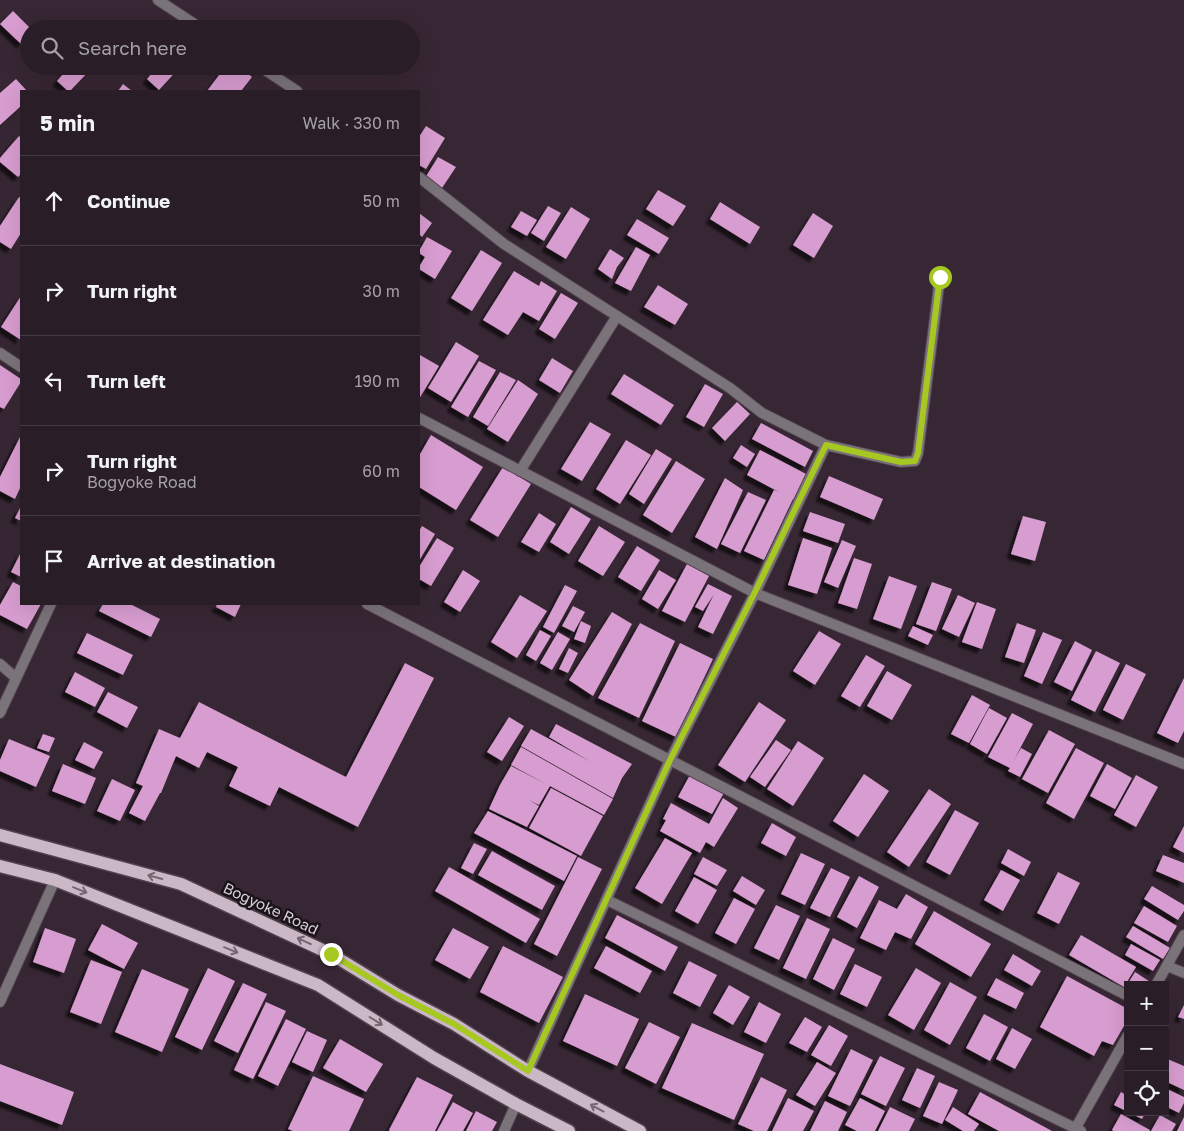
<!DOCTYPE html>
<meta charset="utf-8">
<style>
body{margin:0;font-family:"Golos Text",sans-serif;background:#352a33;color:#f1f3f6}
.controls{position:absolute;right:15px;bottom:15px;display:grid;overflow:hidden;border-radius:0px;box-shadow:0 5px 20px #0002}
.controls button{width:45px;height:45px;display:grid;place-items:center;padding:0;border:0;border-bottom:1px solid #453b44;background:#291d27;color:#f1f3f6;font:25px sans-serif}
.stop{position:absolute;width:15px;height:15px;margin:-11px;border:4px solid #a6c820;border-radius:50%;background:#fff}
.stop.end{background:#a6c820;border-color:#fff;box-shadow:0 1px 5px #0008}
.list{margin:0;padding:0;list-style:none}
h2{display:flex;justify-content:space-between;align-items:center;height:65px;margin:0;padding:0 20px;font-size:21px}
h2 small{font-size:16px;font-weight:400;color:#a5a2a7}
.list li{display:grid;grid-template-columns:32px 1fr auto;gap:15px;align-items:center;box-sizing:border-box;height:90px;padding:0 20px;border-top:1px solid #453b44}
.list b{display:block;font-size:19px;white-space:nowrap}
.list p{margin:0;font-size:16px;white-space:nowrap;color:#a5a2a7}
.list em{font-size:16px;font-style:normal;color:#a5a2a7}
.icon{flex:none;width:28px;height:28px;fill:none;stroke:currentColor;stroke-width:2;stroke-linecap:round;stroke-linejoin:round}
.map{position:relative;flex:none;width:1184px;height:1131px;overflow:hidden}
.search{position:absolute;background:#291d27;box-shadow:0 5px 20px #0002;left:20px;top:20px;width:400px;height:55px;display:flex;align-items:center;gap:12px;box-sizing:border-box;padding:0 18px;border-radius:28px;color:#a5a2a7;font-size:19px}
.panel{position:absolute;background:#291d27;box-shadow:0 5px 20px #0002;left:20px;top:90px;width:400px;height:515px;border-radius:0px}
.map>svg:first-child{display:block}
.building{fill:#d89dd0;filter:url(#shadow)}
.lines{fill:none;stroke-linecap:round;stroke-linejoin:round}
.street-casing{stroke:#51424e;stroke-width:12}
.primary-casing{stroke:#51424e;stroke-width:15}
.street{stroke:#7b737a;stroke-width:10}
.primary{stroke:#cab8c7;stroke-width:12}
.oneway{stroke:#726670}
.route{stroke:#a6c820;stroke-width:6}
.labels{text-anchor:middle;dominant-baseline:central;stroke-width:5;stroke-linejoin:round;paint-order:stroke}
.street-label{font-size:15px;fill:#d9ced7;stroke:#1a1319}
</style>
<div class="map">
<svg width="1184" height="1131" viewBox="0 0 1184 1131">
<defs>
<filter id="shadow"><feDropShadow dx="-4.5" dy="4.5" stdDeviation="1" flood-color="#0009"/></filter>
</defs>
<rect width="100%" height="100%" fill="#372734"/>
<g class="building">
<path d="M13 11 31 29H29V36L21 44 0 24Z"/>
<path d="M70 66H88L91 69 70 91H68L57 81Z"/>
<path d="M158 66H181L159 90 147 79Z"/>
<path d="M226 66H238L252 77 241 91H207Z"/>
<path d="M16 79 27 91H21V106L0 125V93Z"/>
<path d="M123 84 132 91H118Z"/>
<path d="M426 126 445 138 426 169 419 165V137Z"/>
<path d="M19 136 21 138V174L18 177 0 162V158Z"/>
<path d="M438 157 456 167 442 188 425 178Z"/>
<path d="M658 190 686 206 673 226 646 209Z"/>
<path d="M19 197 21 198V233L11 249 0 242V226Z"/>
<path d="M720 202 760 227 750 244 710 219Z"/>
<path d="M548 206 561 213 544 241 531 233Z"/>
<path d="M571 207 590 219 566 259 546 247Z"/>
<path d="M521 211 537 220 527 236 511 227Z"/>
<path d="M419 213 432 223 422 237 419 234Z"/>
<path d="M813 213 833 226 814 258 793 245Z"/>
<path d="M637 219 669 238 659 254 627 235Z"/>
<path d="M427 237 452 251 435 279 419 269V267L425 257 419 253V251Z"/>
<path d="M636 247 650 255 631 291 615 283Z"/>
<path d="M610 249 624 258 617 267 612 279 598 269Z"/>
<path d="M481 250 502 263 472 311 451 298Z"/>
<path d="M514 271 539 286 541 281 557 291 539 321 523 312 508 335 483 320Z"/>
<path d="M658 285 688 304 675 325 644 307Z"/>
<path d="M561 293 578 303 555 339 539 329Z"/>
<path d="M21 296V340L1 327Z"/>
<path d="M456 342 479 356 451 402 428 388Z"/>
<path d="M420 355 439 366 419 399V357Z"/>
<path d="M552 358 573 371 560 393 539 380Z"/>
<path d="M479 361 496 370 468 417 451 407Z"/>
<path d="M0 365 21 379V382L4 409 0 407Z"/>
<path d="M500 372 516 380 488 426 473 417Z"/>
<path d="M624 374 674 405 661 425 611 394Z"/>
<path d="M518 380 538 394 508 442 487 429Z"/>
<path d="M705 384 723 394 704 427 686 417Z"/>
<path d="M737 402 750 414 725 441 712 428Z"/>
<path d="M590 422 611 434 582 481 561 469Z"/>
<path d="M761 423 813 451 805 467 752 439Z"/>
<path d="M21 435V486L15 499 0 491V477Z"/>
<path d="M431 435 483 467 456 510 419 487V456Z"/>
<path d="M626 440 651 455 620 504 596 489Z"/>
<path d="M741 445 755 454 747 467 733 458Z"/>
<path d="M656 449 672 459 644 504 629 494Z"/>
<path d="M760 450 808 475 794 500 793 499 764 560 744 551 774 490 779 492 747 475Z"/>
<path d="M676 461 705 479 672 533 643 515Z"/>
<path d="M503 467 531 484 498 537 470 520Z"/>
<path d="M829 476 883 499 874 520 820 497Z"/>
<path d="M725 478 743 490 717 549 695 537Z"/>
<path d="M748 492 766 500 740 553 721 544Z"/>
<path d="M21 506V521L15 518Z"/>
<path d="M571 507 591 519 569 554 550 542Z"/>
<path d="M810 512 845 524 838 543 803 531Z"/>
<path d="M539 513 556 524 539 552 521 542Z"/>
<path d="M1023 516 1046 522 1035 561 1011 554Z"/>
<path d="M422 526 435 534 419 561V531Z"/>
<path d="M599 526 625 542 603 576 578 561Z"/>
<path d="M437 538 454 548 431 586 419 579V567Z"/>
<path d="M803 538 832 548 817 594 788 585Z"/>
<path d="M842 540 856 546 838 588 824 582Z"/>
<path d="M637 546 660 560 641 591 618 577Z"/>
<path d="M21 552V577L11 572Z"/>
<path d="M854 558 872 564 857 609 838 603Z"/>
<path d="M687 564 709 576 685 622 662 611Z"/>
<path d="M463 570 480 581 460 612 444 602Z"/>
<path d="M659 570 676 580 658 609 642 599Z"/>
<path d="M889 576 917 586 901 629 873 619Z"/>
<path d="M13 582 21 586V604H41L27 629 0 615V605Z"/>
<path d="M932 582 952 589 936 631 916 624Z"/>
<path d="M708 584 732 596 713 634 698 627 714 594 703 611 695 607Z"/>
<path d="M565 585 577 591 554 633 543 627Z"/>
<path d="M520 595 547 611 517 658 491 642Z"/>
<path d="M958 595 975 603 959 637 942 629Z"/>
<path d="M977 602 996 609 982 649 962 642Z"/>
<path d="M103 604H130L160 619 151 637 99 611Z"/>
<path d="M217 604H241L235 617 216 607Z"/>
<path d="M573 606 585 612 574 632 562 626Z"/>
<path d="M612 612 632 624 593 696 569 680Z"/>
<path d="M581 621 591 626 585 643 574 639Z"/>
<path d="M640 623 675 641 639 718 598 698Z"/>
<path d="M1017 623 1036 630 1024 663 1005 657Z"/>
<path d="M913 626 933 635 928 645 908 636Z"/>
<path d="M540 630 551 636 536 661 526 655Z"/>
<path d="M819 631 841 644 815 685 793 671Z"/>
<path d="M558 632 570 639 552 670 540 663Z"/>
<path d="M1043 632 1062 640 1042 684 1024 676Z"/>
<path d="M87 633 133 655 123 675 77 653Z"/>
<path d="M1075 641 1092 650 1072 691 1054 682Z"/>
<path d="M680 643 713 659 676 737 642 721Z"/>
<path d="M569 648 578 653 568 673 559 669Z"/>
<path d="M1096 651 1120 663 1095 712 1071 700Z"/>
<path d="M866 655 885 666 860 707 841 696Z"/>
<path d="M405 663 434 678 358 827 279 787 270 806 229 786 238 767 207 752 199 768 176 756 161 793H160L145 821 129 813 143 786 136 783 159 729 180 738 199 702 346 777Z"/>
<path d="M1126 664 1146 674 1123 720 1103 710Z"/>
<path d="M887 671 912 685 892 720 867 706Z"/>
<path d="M75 672 105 688 95 707 65 692Z"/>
<path d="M1184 678V731L1178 743 1157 733Z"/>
<path d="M108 692 138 707 127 728 97 712Z"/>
<path d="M972 695 990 705 969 743 951 734Z"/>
<path d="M759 702 786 720 745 782 718 765Z"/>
<path d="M989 708 1007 718 987 754 970 744Z"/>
<path d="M1012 713 1033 724 1013 762 1021 748 1032 754 1020 777 1008 771 1010 768 988 757Z"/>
<path d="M509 717 524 726 502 761 487 752Z"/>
<path d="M556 724 632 764 622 778 613 798 521 746 531 729 591 762 549 737Z"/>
<path d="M1049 730 1075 744 1048 793 1022 779Z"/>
<path d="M43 734 55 738 49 752 37 748Z"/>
<path d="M9 739 50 756 36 787 0 771V760Z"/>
<path d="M776 740 791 750 765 787 750 777Z"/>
<path d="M798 741 824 758 793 806 767 789Z"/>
<path d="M84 742 103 752 94 769 75 760Z"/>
<path d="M521 747 613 799 604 815 550 786 539 805 529 800 539 806 527 827 489 809 500 785 511 766 548 785 511 765Z"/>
<path d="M1076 748 1104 763 1074 819 1046 803Z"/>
<path d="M63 764 96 778 85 804 52 791Z"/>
<path d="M1107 764 1132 778 1115 809 1090 796Z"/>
<path d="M691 773 725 791 712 814 678 797Z"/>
<path d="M864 774 889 791 858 837 833 821Z"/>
<path d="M1136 775 1158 787 1136 827 1114 815Z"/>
<path d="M112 779 135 790 120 821 97 811Z"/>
<path d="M551 788 603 816 581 856 529 828Z"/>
<path d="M929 789 951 804 909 867 887 852Z"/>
<path d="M723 798 738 808 714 847 706 842 700 853 660 831 666 820 663 819 671 803 709 824Z"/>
<path d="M955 810 979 823 950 875 926 862Z"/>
<path d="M488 811 577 856 564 881 474 833Z"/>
<path d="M772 823 796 837 786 856 761 843Z"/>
<path d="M1184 826V853L1173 847Z"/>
<path d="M665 838 692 853 662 904 635 888Z"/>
<path d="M474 843 487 849 473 874 461 868Z"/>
<path d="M1008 849 1031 862 1024 876 1001 863Z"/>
<path d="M492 851 555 886 542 910 478 875Z"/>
<path d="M801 853 825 864 805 905 781 894Z"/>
<path d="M1163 855 1184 863V883L1156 871Z"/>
<path d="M578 857 602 869 557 956 534 944Z"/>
<path d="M703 857 727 870 717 886 694 874Z"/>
<path d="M449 867 540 919 526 943 435 891Z"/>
<path d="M831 868 850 877 830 917 810 908Z"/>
<path d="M1001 870 1020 880 1003 911 984 900Z"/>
<path d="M1058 872 1080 883 1059 924 1037 913Z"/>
<path d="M742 876 765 890 756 905 733 891Z"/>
<path d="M859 876 879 887 857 928 837 917Z"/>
<path d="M694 877 717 890 698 924 675 911Z"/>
<path d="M1152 886 1184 905V911L1178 920 1144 899Z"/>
<path d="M906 894 928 907 911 939 895 932 886 950 860 938 879 900 897 909Z"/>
<path d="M734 898 755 909 736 944 715 933Z"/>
<path d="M776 905 800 916 779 960 754 948Z"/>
<path d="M1144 906 1177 926 1168 942 1134 923Z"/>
<path d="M934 911 991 944 971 977 915 944Z"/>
<path d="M617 915 678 947 665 971 605 938Z"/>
<path d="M807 918 830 929 806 979 783 968Z"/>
<path d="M102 924 138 943 124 969 88 950Z"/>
<path d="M1133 926 1170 948 1163 959 1126 937Z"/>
<path d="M45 928 76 939 64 973 33 962Z"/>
<path d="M453 928 489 947 470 979 435 960Z"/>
<path d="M1081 935 1136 967 1124 987 1069 955Z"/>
<path d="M833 938 855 949 834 990 813 979Z"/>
<path d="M1131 944 1160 960 1153 971 1125 955Z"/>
<path d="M503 946 563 977 539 1023 480 992Z"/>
<path d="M606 946 652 971 640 993 594 968Z"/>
<path d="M1013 954 1041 971 1032 986 1004 970Z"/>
<path d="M91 960 122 972 101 1024 70 1012Z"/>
<path d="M689 961 717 975 700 1007 673 993Z"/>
<path d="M855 964 882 977 867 1007 840 994Z"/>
<path d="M208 968 235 981 202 1050 175 1037Z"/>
<path d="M916 968 941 983 914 1030 888 1015Z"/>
<path d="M142 969 189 989 162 1052 115 1032Z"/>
<path d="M1135 972 1155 985H1127Z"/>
<path d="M1067 976 1128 1009V1019L1113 1045 1102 1041 1094 1056 1040 1027Z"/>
<path d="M996 978 1024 993 1016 1009 987 995Z"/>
<path d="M950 982 977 997 950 1045 924 1030Z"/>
<path d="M243 983 267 994 238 1053 214 1041Z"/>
<path d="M729 985 750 997 733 1025 713 1013Z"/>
<path d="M585 994 639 1019 617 1066 563 1041Z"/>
<path d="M266 1002 286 1011 253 1079 234 1070Z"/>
<path d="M759 1002 781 1014 766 1043 744 1032Z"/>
<path d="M1184 1005V1019L1178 1017Z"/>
<path d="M984 1014 1008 1027 990 1061 966 1048Z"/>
<path d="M805 1017 822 1027 807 1052 789 1043Z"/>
<path d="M286 1019 306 1029 278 1086 258 1076Z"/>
<path d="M649 1022 680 1037 656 1084 625 1068Z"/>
<path d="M692 1023 764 1054 734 1120 662 1088Z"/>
<path d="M829 1025 848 1036 831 1066 811 1055Z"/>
<path d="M1012 1028 1032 1039 1015 1069 996 1059Z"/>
<path d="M307 1031 327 1040 313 1072 292 1062Z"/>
<path d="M340 1039 383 1064 366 1092 323 1068Z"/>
<path d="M851 1049 873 1060 850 1106 828 1096Z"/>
<path d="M880 1056 905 1068 886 1106 861 1094Z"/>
<path d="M1165 1058 1184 1066V1090L1165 1081Z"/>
<path d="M817 1062 836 1073 815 1106 796 1095Z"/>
<path d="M0 1064 74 1092 62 1125 0 1101Z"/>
<path d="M917 1068 935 1076 920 1108 902 1100Z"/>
<path d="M313 1076 364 1099 349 1131H293L288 1129Z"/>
<path d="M417 1077 453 1095 435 1131H390L389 1130Z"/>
<path d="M761 1077 787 1090 767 1131H754L738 1124Z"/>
<path d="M939 1082 958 1090 942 1124 923 1116Z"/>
<path d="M1165 1088 1184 1097V1103L1179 1113 1165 1106Z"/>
<path d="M980 1092 1052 1131H999L968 1114Z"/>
<path d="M1121 1092 1128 1096V1112L1114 1105Z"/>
<path d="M788 1098 814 1111 803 1131H772Z"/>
<path d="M860 1098 885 1111 875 1131H857L845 1125Z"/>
<path d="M825 1101 847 1112 838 1131H810Z"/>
<path d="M453 1102 473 1113 463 1131H437Z"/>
<path d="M890 1107 915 1119 909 1131H878Z"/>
<path d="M953 1107 979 1124 974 1131H963L945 1120Z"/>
<path d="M476 1111 497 1122 492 1131H466Z"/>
<path d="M1128 1112H1146L1142 1119Z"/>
<path d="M1121 1114 1150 1130 1149 1131H1114L1112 1130Z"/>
<path d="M1160 1115 1176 1124 1172 1131H1151Z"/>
<path d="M1184 1117V1131H1177Z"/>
</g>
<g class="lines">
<defs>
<g id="street">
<path d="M158 0 202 29"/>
<path d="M259 66 297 91"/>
<path d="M419 177 504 244 730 388 762 413 826 445 901 462 915 461 918 453 940 277"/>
<path d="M0 353 21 367"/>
<path d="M419 418 755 593 1184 764"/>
<path d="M520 471 617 316"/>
<path d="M367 604 1128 996"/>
<path d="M0 664 16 678"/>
<path d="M0 713 51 604"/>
<path d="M607 900 1081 1131"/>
<path d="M1167 966 1184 973"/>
<path d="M1156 985 1184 935"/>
<path d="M0 1002 55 880"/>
<path d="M528 1071 670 760 755 593 826 445"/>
<path d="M504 1131 516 1104"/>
<path d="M1074 1131 1128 1035"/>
</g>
<g id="primary">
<path d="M0 835 181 884 331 954 398 995 454 1024 528 1071 640 1131"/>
<path d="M0 866 55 880 318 985 434 1058 516 1104 569 1131"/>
</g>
</defs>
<use href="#street" class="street-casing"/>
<use href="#primary" class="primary-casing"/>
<use href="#street" class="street"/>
<use href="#primary" class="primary"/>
</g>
<defs><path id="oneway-shaft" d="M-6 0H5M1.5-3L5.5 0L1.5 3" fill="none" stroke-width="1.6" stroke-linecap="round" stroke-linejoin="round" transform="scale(1.25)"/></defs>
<g class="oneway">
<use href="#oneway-shaft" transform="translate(155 877) rotate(-165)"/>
<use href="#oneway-shaft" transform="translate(80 890) rotate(22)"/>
<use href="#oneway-shaft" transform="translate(304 941) rotate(-155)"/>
<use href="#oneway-shaft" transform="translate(231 950) rotate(22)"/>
<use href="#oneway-shaft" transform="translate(376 1021) rotate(32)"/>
<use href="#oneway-shaft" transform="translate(597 1108) rotate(-152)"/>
</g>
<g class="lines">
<path class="route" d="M331 954 398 995 454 1024 528 1071 670 760 755 592 826 445 901 462 915 461 918 453 940 277"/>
</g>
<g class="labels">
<g class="street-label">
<text transform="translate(271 908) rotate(25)">Bogyoke Road</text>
</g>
</g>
</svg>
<div class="controls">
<button>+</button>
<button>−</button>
<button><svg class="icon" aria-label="locate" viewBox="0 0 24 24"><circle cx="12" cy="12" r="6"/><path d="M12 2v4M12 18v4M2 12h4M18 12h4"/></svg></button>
</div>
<div class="stop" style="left:940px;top:277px"></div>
<div class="stop end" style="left:331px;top:954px"></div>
<div class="search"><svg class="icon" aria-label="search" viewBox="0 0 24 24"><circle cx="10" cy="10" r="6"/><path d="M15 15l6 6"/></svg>Search here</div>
<section class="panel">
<h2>5 min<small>Walk · 330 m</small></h2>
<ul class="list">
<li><svg class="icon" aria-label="ahead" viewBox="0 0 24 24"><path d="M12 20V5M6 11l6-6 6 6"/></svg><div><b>Continue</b></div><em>50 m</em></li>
<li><svg class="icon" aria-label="right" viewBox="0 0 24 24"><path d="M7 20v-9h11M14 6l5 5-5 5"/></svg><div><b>Turn right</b></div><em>30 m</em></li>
<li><svg class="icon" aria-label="left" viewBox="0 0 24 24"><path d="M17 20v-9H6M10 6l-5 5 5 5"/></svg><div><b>Turn left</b></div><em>190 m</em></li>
<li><svg class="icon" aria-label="right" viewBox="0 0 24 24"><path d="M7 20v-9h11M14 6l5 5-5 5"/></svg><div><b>Turn right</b><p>Bogyoke Road</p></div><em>60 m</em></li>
<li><svg class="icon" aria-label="arrive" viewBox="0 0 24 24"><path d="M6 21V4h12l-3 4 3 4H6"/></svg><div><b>Arrive at destination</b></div></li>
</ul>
</section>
</div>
